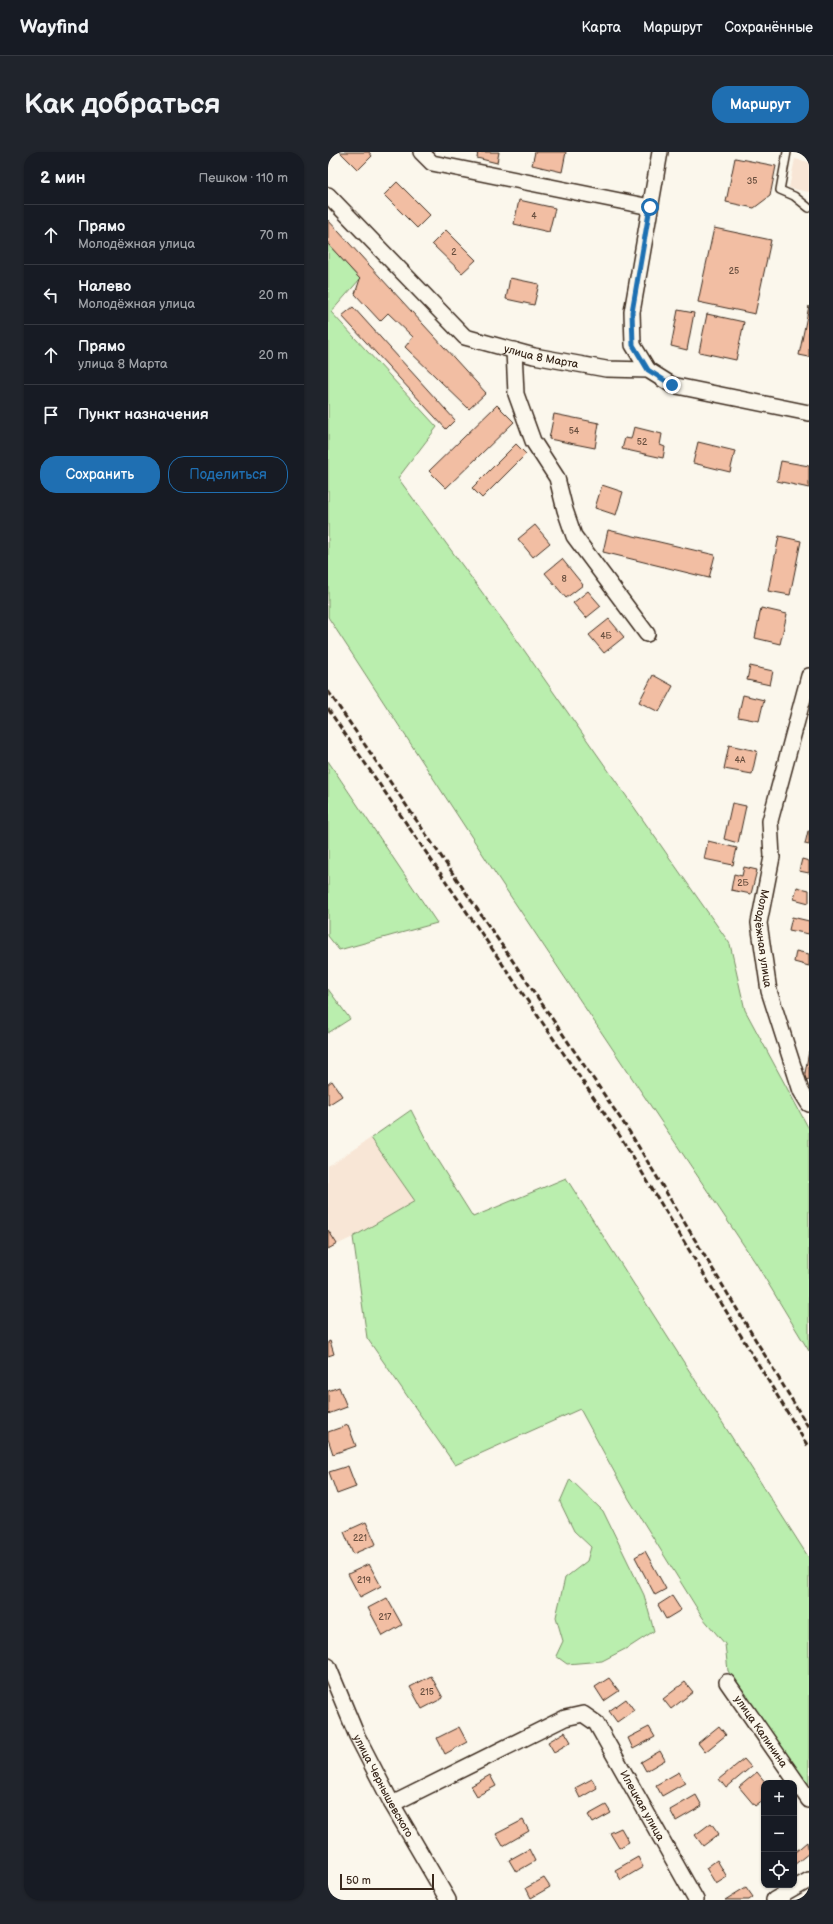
<!DOCTYPE html>
<html lang="ru">
<meta charset="utf-8">
<style>
body{margin:0;font-family:"Balsamiq Sans",sans-serif;background:#20242c;color:#f1f3f6}
.controls{position:absolute;right:12px;bottom:12px;display:grid;overflow:hidden;border-radius:8px;box-shadow:0 1px 3px #0004}
.controls button{width:36px;height:36px;display:grid;place-items:center;padding:0;border:0;border-bottom:1px solid #363941;background:#171b24;color:#f1f3f6;font:20px sans-serif}
.scale{position:absolute;left:12px;bottom:10px;width:94px;box-sizing:border-box;padding-left:4px;border:2px solid #3b2a1e;border-top:0;font-size:11px;line-height:14px;white-space:nowrap;color:#3b2a1e;-webkit-text-stroke:3px #fbf7ec;paint-order:stroke}
.stop{position:absolute;width:12px;height:12px;margin:-9px;border:3px solid #1f6fb2;border-radius:50%;background:#fff}
.stop.end{background:#1f6fb2;border-color:#fff;box-shadow:0 1px 4px #0008}
.list{margin:0;padding:0;list-style:none}
h2{display:flex;justify-content:space-between;align-items:center;height:52px;margin:0;padding:0 16px;font-size:17px}
h2 small{font-size:13px;font-weight:400;color:#9ea1a6}
.list li{display:grid;grid-template-columns:26px 1fr auto;gap:12px;align-items:center;box-sizing:border-box;height:60px;padding:0 16px;border-top:1px solid #363941}
.list b{display:block;font-size:15px;white-space:nowrap}
.list p{margin:0;font-size:13px;white-space:nowrap;color:#9ea1a6}
.list em{font-size:13px;font-style:normal;color:#9ea1a6}
.actions{display:flex;gap:8px;padding:12px 16px}
.actions a{flex:1;padding:9px 0;border:1px solid #1f6fb2;border-radius:16px;text-align:center;font-size:14px;color:#1f6fb2}
.actions .main{background:#1f6fb2;color:#fff}
.icon{flex:none;width:22px;height:22px;fill:none;stroke:currentColor;stroke-width:2;stroke-linecap:round;stroke-linejoin:round}
.map{position:relative;flex:none;width:481px;height:1748px;overflow:hidden;border-radius:16px}
header{display:flex;align-items:center;gap:24px;box-sizing:border-box;height:56px;padding:0 20px;background:#171b24;border-bottom:1px solid #363941}
header strong{font-size:19px}
nav{display:flex;gap:22px;margin-inline-start:auto;font-size:14px}
.intro{display:flex;align-items:center;justify-content:space-between;box-sizing:border-box;height:96px;padding:0 24px}
h1{margin:0;font-size:28px}
.button{padding:10px 18px;border-radius:16px;background:#1f6fb2;color:#fff;font-size:14px;font-weight:700}
main{display:flex;gap:24px;padding:0 24px}
aside{flex:1;background:#171b24;border-radius:16px;box-shadow:0 1px 3px #0004}
.map>svg:first-child{display:block}
.built{fill:#f8e6d6}
.green{fill:#baeeae;stroke:#7a8c66}
.building{fill:#f2bea3;stroke:#3b2a1e}
.lines{fill:none;stroke-linecap:round;stroke-linejoin:round}
.lane-casing{stroke:#3b2a1e;stroke-width:10}
.street-casing{stroke:#3b2a1e;stroke-width:18}
.lane{stroke:#fbf7ec;stroke-width:7}
.street{stroke:#fbf7ec;stroke-width:15}
.rail{stroke:#3b2a1e;stroke-width:3;stroke-dasharray:6 3;stroke-linecap:butt}
.route{stroke:#1f6fb2;stroke-width:5}
.labels{text-anchor:middle;dominant-baseline:central;stroke-width:3.5;stroke-linejoin:round;paint-order:stroke}
.number-label{font-size:9px;fill:#694f3f}
.street-label{font-size:11px;fill:#3b2a1e;stroke:#fbf7ec}
</style>
<header>
<strong>Wayfind</strong>
<nav><a>Карта</a><a>Маршрут</a><a>Сохранённые</a></nav>
</header>
<div class="intro"><h1>Как добраться</h1><a class="button">Маршрут</a></div>
<main>
<aside>
<h2>2 мин<small>Пешком · 110 m</small></h2>
<ul class="list">
<li><svg class="icon" aria-label="ahead" viewBox="0 0 24 24"><path d="M12 20V5M6 11l6-6 6 6"/></svg><div><b>Прямо</b><p>Молодёжная улица</p></div><em>70 m</em></li>
<li><svg class="icon" aria-label="left" viewBox="0 0 24 24"><path d="M17 20v-9H6M10 6l-5 5 5 5"/></svg><div><b>Налево</b><p>Молодёжная улица</p></div><em>20 m</em></li>
<li><svg class="icon" aria-label="ahead" viewBox="0 0 24 24"><path d="M12 20V5M6 11l6-6 6 6"/></svg><div><b>Прямо</b><p>улица 8 Марта</p></div><em>20 m</em></li>
<li><svg class="icon" aria-label="arrive" viewBox="0 0 24 24"><path d="M6 21V4h12l-3 4 3 4H6"/></svg><div><b>Пункт назначения</b></div></li>
</ul>
<div class="actions"><a class="main">Сохранить</a><a>Поделиться</a></div>
</aside>
<div class="map">
<svg width="481" height="1748" viewBox="0 0 481 1748">
<rect width="100%" height="100%" fill="#fbf7ec"/>
<filter id="ink" filterUnits="userSpaceOnUse"><feTurbulence type="fractalNoise" baseFrequency=".025" numOctaves="2"/><feDisplacementMap in="SourceGraphic" scale="8" xChannelSelector="R" yChannelSelector="G"/><feConvolveMatrix kernelMatrix="1 2 1 2 8 2 1 2 1" color-interpolation-filters="sRGB"/></filter>
<g filter="url(#ink)">
<g class="built">
<path d="M467 7 481 10V40L461 36Z"/>
<path d="M43 986 88 1049 25 1085 0 1097V1014Z"/>
</g>
<g class="green">
<path d="M0 92 32 127 3 160 109 275 70 326 184 481 402 792 417 858 481 977V1199L429 1113 171 727 0 465Z"/>
<path d="M0 609 109 771 11 798 0 784Z"/>
<path d="M0 837 22 867 0 881Z"/>
<path d="M83 958 106 1003 145 1065 238 1026 481 1406V1634L400 1519 397 1492 375 1466 301 1347 252 1257 127 1313 39 1186 25 1085 87 1049 43 986Z"/>
<path d="M242 1327 275 1359 316 1443 326 1479 303 1494 274 1509 239 1512 228 1504 235 1489 228 1465 237 1426 259 1409 263 1395 246 1379 232 1350Z"/>
</g>
<g class="building">
<path d="M12 0H41L44 4 30 18Z"/>
<path d="M150 0H171L169 11 149 6Z"/>
<path d="M207 0H238L234 20 204 13Z"/>
<path d="M407 6 448 14 442 44 426 56 398 50Z"/>
<path d="M69 30 102 63 89 76 56 43Z"/>
<path d="M191 48 227 56 221 80 186 72Z"/>
<path d="M0 68 158 241 141 257 77 195 85 185 60 161 52 169 27 142 32 127 0 92Z"/>
<path d="M386 76 443 88 427 162 370 150Z"/>
<path d="M118 78 148 108 134 121 104 92Z"/>
<path d="M182 126 211 132 206 153 178 147Z"/>
<path d="M481 154V205L471 203Z"/>
<path d="M25 155 127 268 118 277 14 164Z"/>
<path d="M350 158 366 161 359 198 343 194Z"/>
<path d="M379 162 416 170 408 208 371 200Z"/>
<path d="M169 253 186 270 118 336 101 319Z"/>
<path d="M226 262 271 271 267 296 221 287Z"/>
<path d="M306 275 334 282 332 293 337 295 335 306 294 297 297 286 303 287Z"/>
<path d="M370 290 407 299 402 320 365 311Z"/>
<path d="M188 292 198 302 154 346 144 336Z"/>
<path d="M453 309 481 314V336L449 329Z"/>
<path d="M274 333 295 340 288 363 267 356Z"/>
<path d="M207 373 222 391 205 405 190 387Z"/>
<path d="M280 378 387 403 381 426 275 400Z"/>
<path d="M451 384 473 389 462 443 440 439Z"/>
<path d="M234 407 255 433 238 446 217 421Z"/>
<path d="M260 439 273 454 258 466 245 451Z"/>
<path d="M433 456 459 462 452 492 427 486Z"/>
<path d="M281 467 296 485 276 501 261 483Z"/>
<path d="M422 514 445 519 442 533 419 528Z"/>
<path d="M325 523 345 534 331 560 311 550Z"/>
<path d="M415 543 436 548 431 569 410 565Z"/>
<path d="M401 593 429 599 424 622 396 617Z"/>
<path d="M404 651 418 654 410 691 396 687Z"/>
<path d="M480 679H481V693L477 692Z"/>
<path d="M380 689 409 696 405 713 376 707Z"/>
<path d="M474 707 481 709V721L471 719Z"/>
<path d="M416 715 429 718 423 742 403 738 406 722 414 724Z"/>
<path d="M469 735 481 738V751L466 747Z"/>
<path d="M464 765 481 769V782L461 778Z"/>
<path d="M468 799 481 802V814L466 810Z"/>
<path d="M481 899V928L476 927Z"/>
<path d="M4 929 14 944 0 953V932Z"/>
<path d="M0 1078 9 1092 0 1097Z"/>
<path d="M2 1189 6 1202 0 1204V1190Z"/>
<path d="M11 1235 19 1255 0 1262V1239Z"/>
<path d="M20 1273 28 1294 5 1302 0 1287V1280Z"/>
<path d="M20 1314 28 1335 9 1342 1 1320Z"/>
<path d="M38 1370 48 1392 25 1402 16 1380Z"/>
<path d="M317 1399 338 1437 327 1443 307 1405Z"/>
<path d="M41 1412 53 1434 32 1445 20 1422Z"/>
<path d="M344 1444 353 1458 338 1467 330 1453Z"/>
<path d="M59 1446 74 1473 55 1484 40 1456Z"/>
<path d="M103 1524 115 1546 94 1557 82 1535Z"/>
<path d="M281 1526 291 1539 276 1549 267 1535Z"/>
<path d="M357 1530 365 1540 343 1557 335 1547Z"/>
<path d="M298 1547 306 1558 289 1570 281 1559Z"/>
<path d="M391 1574 398 1583 377 1600 370 1591Z"/>
<path d="M131 1575 139 1590 117 1602 109 1586Z"/>
<path d="M321 1575 327 1585 305 1597 300 1586Z"/>
<path d="M237 1580 243 1590 226 1600 220 1590Z"/>
<path d="M332 1599 337 1608 318 1619 313 1610Z"/>
<path d="M416 1607 423 1615 398 1636 391 1627Z"/>
<path d="M351 1620 357 1631 334 1644 328 1633Z"/>
<path d="M429 1620 438 1631H436V1647L427 1654 411 1635Z"/>
<path d="M162 1623 168 1634 149 1644 143 1634Z"/>
<path d="M264 1627 269 1636 252 1646 247 1636Z"/>
<path d="M368 1643 374 1654 348 1669 342 1658Z"/>
<path d="M278 1653 283 1661 265 1671 260 1663Z"/>
<path d="M195 1668 201 1679 175 1694 168 1682Z"/>
<path d="M383 1671 391 1682 375 1694 367 1683Z"/>
<path d="M293 1676 301 1690 291 1696 282 1681Z"/>
<path d="M479 1690 481 1701 466 1713V1701Z"/>
<path d="M201 1697 207 1709 188 1720 181 1708Z"/>
<path d="M310 1705 315 1715 293 1728 287 1718Z"/>
<path d="M389 1708 399 1725 388 1732 378 1716Z"/>
<path d="M216 1726 222 1735 203 1746 198 1736Z"/>
<path d="M418 1735 425 1745 421 1748H397Z"/>
</g>
<g class="lines">
<defs>
<path id="lane" d="M459 0 452 38 466 44 481 56"/>
<g id="street">
<path d="M93 0 104 11 322 55"/>
<path id="s1" d="M0 43 137 185 206 204 278 217 320 218 344 233 481 261"/>
<path d="M186 198 188 242 205 289 229 326 237 358 246 384 319 482"/>
<path d="M320 218 305 193 304 160 332 0"/>
<path id="s2" d="M481 524 442 669 444 705 431 771 441 839 473 939 481 952"/>
<path id="s3" d="M0 1514 29 1584 64 1652 120 1748"/>
<path id="s4" d="M399 1530 481 1648"/>
<path id="s5" d="M64 1652 237 1566 255 1562 268 1571 368 1748"/>
<path d="M446 1748 481 1728"/>
</g>
</defs>
<use href="#lane" class="lane-casing"/>
<use href="#street" class="street-casing"/>
<use href="#lane" class="lane"/>
<use href="#street" class="street"/>
<g class="rail">
<path d="M0 539 301 979 481 1276"/>
<path d="M0 557 292 984 481 1296"/>
</g>
</g>
</g>
<g class="lines" filter="url(#ink)">
<path class="route" d="M322 55 304 160 305 193 320 218 344 233"/>
</g>
<g class="labels">
<g class="number-label">
<text x="424" y="29">35</text>
<text x="206" y="64">4</text>
<text x="126" y="100">2</text>
<text x="406" y="119">25</text>
<text x="246" y="279">54</text>
<text x="314" y="290">52</text>
<text x="236" y="427">8</text>
<text x="278" y="484">4Б</text>
<text x="412" y="608">4А</text>
<text x="415" y="731">2Б</text>
<text x="32" y="1386">221</text>
<text x="36" y="1428">219</text>
<text x="57" y="1465">217</text>
<text x="99" y="1540">215</text>
</g>
<g class="street-label">
<text stroke="none"><textPath href="#s1" startOffset="276">улица 8 Марта</textPath></text>
<text stroke="none"><textPath href="#s2" startOffset="269">Молодёжная улица</textPath></text>
<text stroke="none"><textPath href="#s4" startOffset="60">улица Калинина</textPath></text>
<text stroke="none"><textPath href="#s3" startOffset="132">улица Чернышевского</textPath></text>
<text stroke="none"><textPath href="#s5" startOffset="322">Илецкая улица</textPath></text>
</g>
</g>
</svg>
<div class="controls">
<button>+</button>
<button>−</button>
<button><svg class="icon" aria-label="locate" viewBox="0 0 24 24"><circle cx="12" cy="12" r="6"/><path d="M12 2v4M12 18v4M2 12h4M18 12h4"/></svg></button>
</div>
<div class="scale">50 m</div>
<div class="stop" style="left:322px;top:55px"></div>
<div class="stop end" style="left:344px;top:233px"></div>
</div>
</main>
